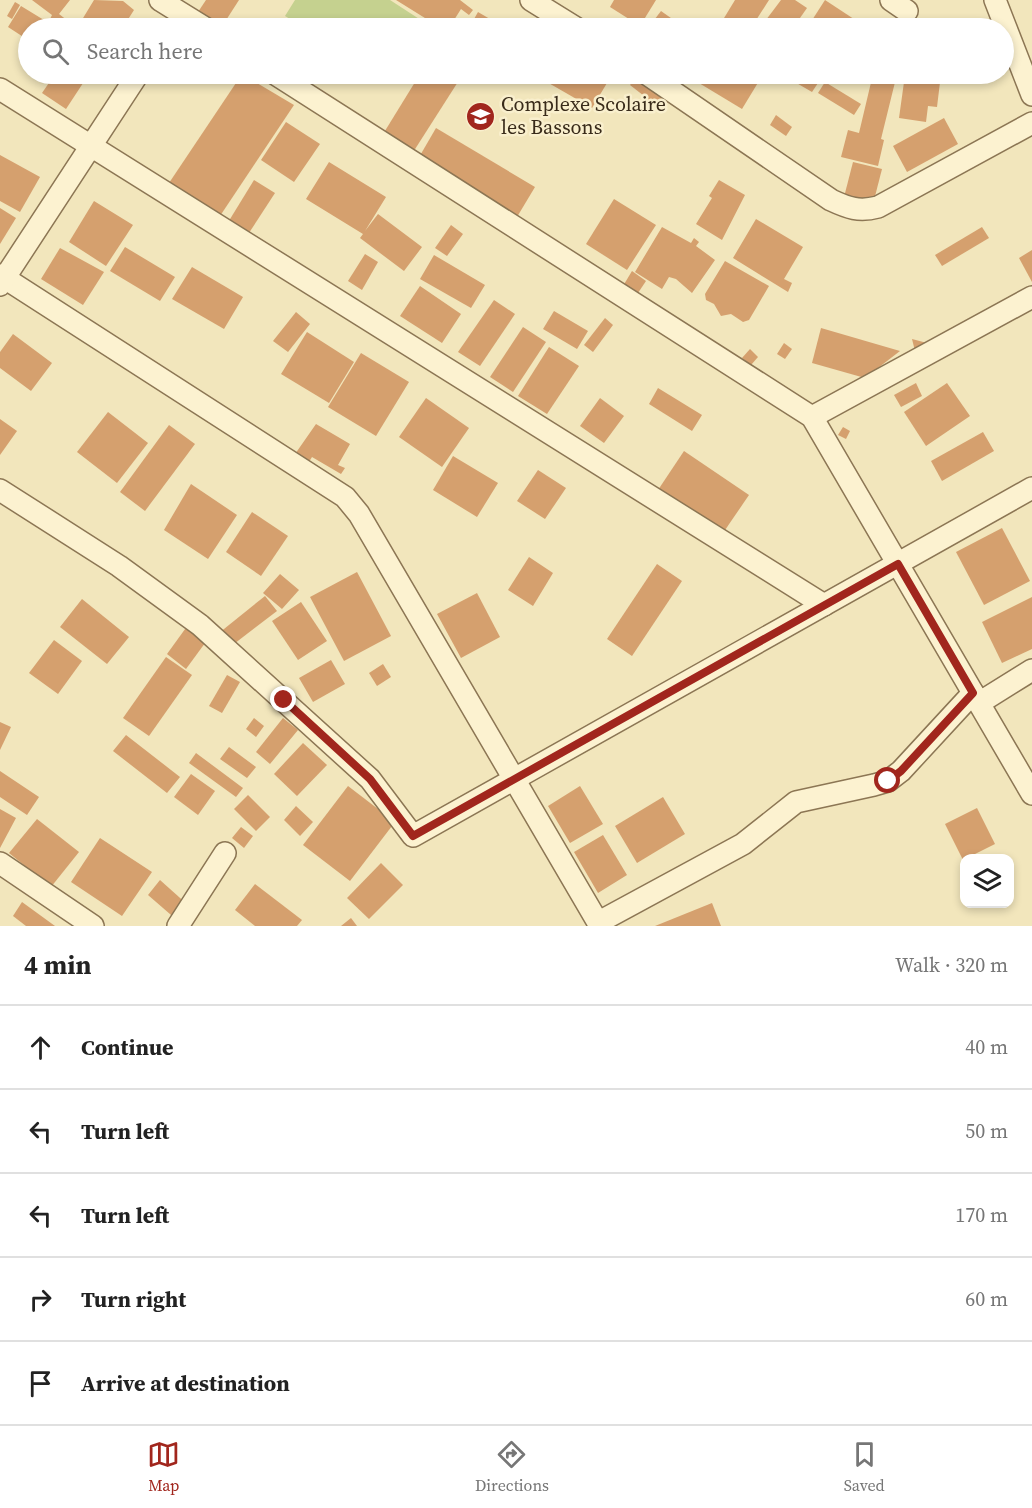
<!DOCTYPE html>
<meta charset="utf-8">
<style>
body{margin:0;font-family:"Source Serif 4",serif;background:#f6f6f6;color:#222}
.controls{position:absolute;right:18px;bottom:18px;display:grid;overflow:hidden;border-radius:12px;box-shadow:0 3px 9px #0003}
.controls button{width:54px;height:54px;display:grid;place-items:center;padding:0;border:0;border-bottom:2px solid #e0e0e0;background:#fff;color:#222;font:30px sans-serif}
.stop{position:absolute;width:18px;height:18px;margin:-14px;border:4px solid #a1261d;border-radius:50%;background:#fff}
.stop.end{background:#a1261d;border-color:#fff;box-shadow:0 2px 6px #0008}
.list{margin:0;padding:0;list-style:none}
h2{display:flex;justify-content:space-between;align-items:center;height:78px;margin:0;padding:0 24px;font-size:26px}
h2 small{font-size:20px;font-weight:400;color:#767676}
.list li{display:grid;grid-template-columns:39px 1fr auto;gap:18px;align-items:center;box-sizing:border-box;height:84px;padding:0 24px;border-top:2px solid #e0e0e0}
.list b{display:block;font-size:22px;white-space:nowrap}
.list em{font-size:20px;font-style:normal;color:#767676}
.icon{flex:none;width:33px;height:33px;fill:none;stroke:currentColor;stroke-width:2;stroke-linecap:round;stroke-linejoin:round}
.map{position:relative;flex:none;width:1032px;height:926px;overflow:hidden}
.search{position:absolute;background:#fff;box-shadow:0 3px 9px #0003;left:18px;right:18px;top:18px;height:66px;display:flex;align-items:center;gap:15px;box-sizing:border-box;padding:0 21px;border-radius:33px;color:#767676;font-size:22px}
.sheet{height:498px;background:#fff}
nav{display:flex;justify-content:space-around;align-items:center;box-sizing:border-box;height:84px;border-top:2px solid #e0e0e0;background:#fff;font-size:16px;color:#767676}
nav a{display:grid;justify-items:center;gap:3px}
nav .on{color:#a1261d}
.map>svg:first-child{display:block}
.green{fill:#c5d18f}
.building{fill:#d5a06e}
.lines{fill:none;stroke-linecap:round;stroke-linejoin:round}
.minor-casing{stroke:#8c7654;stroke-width:24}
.minor{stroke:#fcf2d0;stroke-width:21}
.route{stroke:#a1261d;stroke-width:8}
.labels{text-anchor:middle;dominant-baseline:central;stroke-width:5;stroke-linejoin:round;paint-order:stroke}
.poi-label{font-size:20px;fill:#392b1a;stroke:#f9efcd;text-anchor:start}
</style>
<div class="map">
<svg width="1032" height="926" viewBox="0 0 1032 926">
<rect width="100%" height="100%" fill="#f2e6bc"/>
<path class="green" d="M295 0H390L430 26 428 28H305L285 16Z"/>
<g class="building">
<path d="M32 0H70L59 14 68 21 63 28 49 21 52 15Z"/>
<path d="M94 0 123 1 134 10 127 21 132 25 130 28H77Z"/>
<path d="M206 0H239L221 28 196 15Z"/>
<path d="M396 0H460L473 10 469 15 461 9 449 28H441Z"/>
<path d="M614 0H656L640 26 610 7Z"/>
<path d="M735 0H769L751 28H730L721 23Z"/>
<path d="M781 0H795L807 8 793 28H760Z"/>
<path d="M825 0 863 25 861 28H807Z"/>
<path d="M15 2 20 5 12 19 7 16Z"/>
<path d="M21 6 57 28H28V40L8 27Z"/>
<path d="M661 11 685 28H648Z"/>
<path d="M478 12 495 22 491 28H469Z"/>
<path d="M511 20 526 28H506Z"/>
<path d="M55 74H89L66 109 42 93Z"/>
<path d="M242 74 294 105 218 219 167 186Z"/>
<path d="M420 74H463L410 157 380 139Z"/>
<path d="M533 74H602L610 78 592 108Z"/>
<path d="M638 74 670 99 662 110 630 85Z"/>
<path d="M698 74H746L759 81 742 109 694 80Z"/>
<path d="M781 74H802L818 83 812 92Z"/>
<path d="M873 74H897L881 139 884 140 878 166 841 157 848 130 859 133Z"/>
<path d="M902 74H941L937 107 928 106 926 122 899 118 904 82H900Z"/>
<path d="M825 82 861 104 854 115 818 93Z"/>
<path d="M776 115 792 127 786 136 770 125Z"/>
<path d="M944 118 958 144 907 172 893 146Z"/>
<path d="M286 122 320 144 294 182 261 160Z"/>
<path d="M436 128 535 187 517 217 418 159Z"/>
<path d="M0 155 40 177 20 212 0 201Z"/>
<path d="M329 162 386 197 365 231 378 214 422 247 404 271 360 238 363 234 306 199Z"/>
<path d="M853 162 882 169 872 208 843 201Z"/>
<path d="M254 180 275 193 247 236 227 224Z"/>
<path d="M719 180 745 195 722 240 696 224 712 198 709 196Z"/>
<path d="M614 199 656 225 627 270 586 244Z"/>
<path d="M94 201 133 225 106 266 69 242Z"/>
<path d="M0 208 16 218 0 244Z"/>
<path d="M756 219 803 247 784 279 792 283 788 292 733 258Z"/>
<path d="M451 225 463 234 447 256 435 248Z"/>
<path d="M662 227 691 243 694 238 699 242 696 246 715 260 692 293 676 279 669 277 662 289 635 272Z"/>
<path d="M982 227 989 238 942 266 935 255Z"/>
<path d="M125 247 175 277 160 301 110 271Z"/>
<path d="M60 248 104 272 83 305 41 279Z"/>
<path d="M1032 250V282L1019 258Z"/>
<path d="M365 254 378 262 362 290 348 281Z"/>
<path d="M434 255 485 285 471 308 420 279Z"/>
<path d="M725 261 769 286 749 320 743 322 731 314 721 316 714 304 706 300 705 294Z"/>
<path d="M192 267 243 297 224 329 172 299Z"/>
<path d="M632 271 646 281 636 296 623 286Z"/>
<path d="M420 286 461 314 442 343 400 316Z"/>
<path d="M494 300 515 314 480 366 458 352Z"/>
<path d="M554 311 588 331 577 349 543 329Z"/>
<path d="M296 312 310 324 288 352 273 341Z"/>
<path d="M605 318 613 325 593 352 584 345Z"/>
<path d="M523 327 546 342 513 392 490 377Z"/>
<path d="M821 328 900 351 865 378 812 363Z"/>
<path d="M307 332 354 362 329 403 281 374Z"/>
<path d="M13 334 52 363 31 391 0 368V352Z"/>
<path d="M912 339 927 343 915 351Z"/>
<path d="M784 343 792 349 785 359 777 354Z"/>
<path d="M549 347 579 366 547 414 518 396Z"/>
<path d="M750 349 758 357 751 365 742 358Z"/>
<path d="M361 353 409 382 376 436 328 407Z"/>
<path d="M916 383 922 396 901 407 894 395Z"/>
<path d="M947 383 970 416 926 446 904 412Z"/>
<path d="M658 388 702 415 692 431 649 404Z"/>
<path d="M426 398 469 428 442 467 399 437Z"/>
<path d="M600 398 624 416 604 443 580 426Z"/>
<path d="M108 412 148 443 117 483 77 452Z"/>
<path d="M0 419 17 431 0 455Z"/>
<path d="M316 424 350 444 338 465 345 468 341 474 312 457 307 465 293 457Z"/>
<path d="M169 425 195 444 145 511 120 492Z"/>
<path d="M843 427 850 431 846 439 838 435Z"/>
<path d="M983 432 994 451 942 481 931 461Z"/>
<path d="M684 451 749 495 723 533 658 490Z"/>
<path d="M453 456 498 483 477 517 433 490Z"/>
<path d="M538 470 566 488 545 519 517 501Z"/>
<path d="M191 484 237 515 208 559 164 530Z"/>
<path d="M252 512 288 536 261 576 226 552Z"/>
<path d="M1002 528 1030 581 984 605 956 552Z"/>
<path d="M529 557 553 573 533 606 508 590Z"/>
<path d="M657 564 682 581 632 656 607 639Z"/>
<path d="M357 572 391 636 344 661 310 597Z"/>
<path d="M280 574 299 590 282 609 263 593Z"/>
<path d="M477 593 500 637 461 658 437 614Z"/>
<path d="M265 596 277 611 230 647 219 633Z"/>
<path d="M1032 597V649L1002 663 982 622Z"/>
<path d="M82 599 129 637 107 664 60 627Z"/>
<path d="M301 602 327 641 298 660 272 621Z"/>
<path d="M188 625 208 639 186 669 167 654Z"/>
<path d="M54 640 82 661 58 694 29 673Z"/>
<path d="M166 657 192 675 149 736 123 718Z"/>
<path d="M331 660 345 684 313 702 299 678Z"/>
<path d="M383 664 391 677 377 686 369 673Z"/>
<path d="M227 675 240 682 222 713 209 706Z"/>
<path d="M254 718 264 726 256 737 246 729Z"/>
<path d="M283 718 298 730 270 764 256 752Z"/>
<path d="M0 722 11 727 0 750Z"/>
<path d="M126 735 180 777 167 793 113 751Z"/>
<path d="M303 743 327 765 297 796 274 774Z"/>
<path d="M229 747 256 767 247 778 220 759Z"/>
<path d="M196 753 243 788 236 797 189 763Z"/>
<path d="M0 771 39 797 27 815 0 797Z"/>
<path d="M191 774 215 791 198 815 174 797Z"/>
<path d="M348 786 395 822 350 881 303 845Z"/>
<path d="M580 786 603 824 570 843 548 806Z"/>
<path d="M248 795 270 817 256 831 234 809Z"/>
<path d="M663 797 685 834 637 863 615 826Z"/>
<path d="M296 806 313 822 300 836 284 820Z"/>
<path d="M977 808 995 844 963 860 945 824Z"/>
<path d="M0 809 16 818 0 848Z"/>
<path d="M37 819 79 852 51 887 9 853Z"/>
<path d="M241 827 253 836 244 848 232 838Z"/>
<path d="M603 835 627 875 598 893 574 852Z"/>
<path d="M100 838 152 872 122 916 71 882Z"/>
<path d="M381 863 403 885 369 919 347 898Z"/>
<path d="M160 880 189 906 178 921 148 895Z"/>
<path d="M255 884 302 920 297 926H255L235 910Z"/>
<path d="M22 902 55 926H26L13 916Z"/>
<path d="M712 903 721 926H655Z"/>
<path d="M351 918 357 926H341Z"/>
</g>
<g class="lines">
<defs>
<g id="minor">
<path d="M160 0 205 28"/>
<path d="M531 0 576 28"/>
<path d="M891 0 907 11"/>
<path d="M995 0 1032 95"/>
<path d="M275 74 812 417 1032 794"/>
<path d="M647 74 831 200C848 208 859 212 878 207L1032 123"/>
<path d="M0 89 824 605"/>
<path d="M0 275 345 497 359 514 600 926"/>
<path d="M0 285 138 74"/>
<path d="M812 417 1032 297"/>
<path d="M0 490 119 566 200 625 370 779 413 836 1032 488"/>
<path d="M979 703 1032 670"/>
<path d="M0 863 93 926"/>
<path d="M599 922 743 844 796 802 874 785 888 781 901 771 973 693"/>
<path d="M178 926 225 853"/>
</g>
</defs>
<use href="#minor" class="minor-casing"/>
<use href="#minor" class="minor"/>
</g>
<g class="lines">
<path class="route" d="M284 700 370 779 413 836 898 564 973 693 901 771 888 781"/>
</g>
<defs>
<symbol id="school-disc" viewBox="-11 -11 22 22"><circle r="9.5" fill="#a1261d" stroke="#f9efcd"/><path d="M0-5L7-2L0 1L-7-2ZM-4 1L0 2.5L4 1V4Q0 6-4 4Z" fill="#fff"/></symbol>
</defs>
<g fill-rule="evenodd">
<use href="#school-disc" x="464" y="100" width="33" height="33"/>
</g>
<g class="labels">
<g class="poi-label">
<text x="501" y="104">Complexe Scolaire<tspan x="501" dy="23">les Bassons</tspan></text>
</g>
</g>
</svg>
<div class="controls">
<button><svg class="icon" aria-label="layers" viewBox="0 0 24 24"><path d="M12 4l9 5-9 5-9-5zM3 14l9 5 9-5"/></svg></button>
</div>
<div class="stop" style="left:888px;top:781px"></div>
<div class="stop end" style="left:284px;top:700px"></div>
<div class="search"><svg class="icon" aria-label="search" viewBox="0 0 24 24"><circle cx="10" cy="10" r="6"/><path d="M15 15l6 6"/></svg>Search here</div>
</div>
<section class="sheet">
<h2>4 min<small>Walk · 320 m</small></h2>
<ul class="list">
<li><svg class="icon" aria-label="ahead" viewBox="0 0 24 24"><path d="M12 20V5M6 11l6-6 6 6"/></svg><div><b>Continue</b></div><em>40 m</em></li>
<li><svg class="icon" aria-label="left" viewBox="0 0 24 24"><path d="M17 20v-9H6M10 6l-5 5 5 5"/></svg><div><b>Turn left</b></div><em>50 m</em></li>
<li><svg class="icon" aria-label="left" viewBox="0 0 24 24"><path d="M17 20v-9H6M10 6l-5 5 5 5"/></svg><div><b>Turn left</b></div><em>170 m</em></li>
<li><svg class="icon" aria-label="right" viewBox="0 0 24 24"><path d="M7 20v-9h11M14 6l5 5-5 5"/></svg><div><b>Turn right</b></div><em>60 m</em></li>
<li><svg class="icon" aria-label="arrive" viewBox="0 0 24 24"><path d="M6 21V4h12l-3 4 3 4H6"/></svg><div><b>Arrive at destination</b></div></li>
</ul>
</section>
<nav>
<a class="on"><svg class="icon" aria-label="map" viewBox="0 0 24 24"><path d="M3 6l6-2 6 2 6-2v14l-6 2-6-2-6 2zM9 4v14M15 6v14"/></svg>Map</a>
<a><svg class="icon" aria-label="directions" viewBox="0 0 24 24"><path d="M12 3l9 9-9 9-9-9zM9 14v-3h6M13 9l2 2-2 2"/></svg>Directions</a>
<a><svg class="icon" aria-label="saved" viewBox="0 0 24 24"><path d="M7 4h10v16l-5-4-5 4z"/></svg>Saved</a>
</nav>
